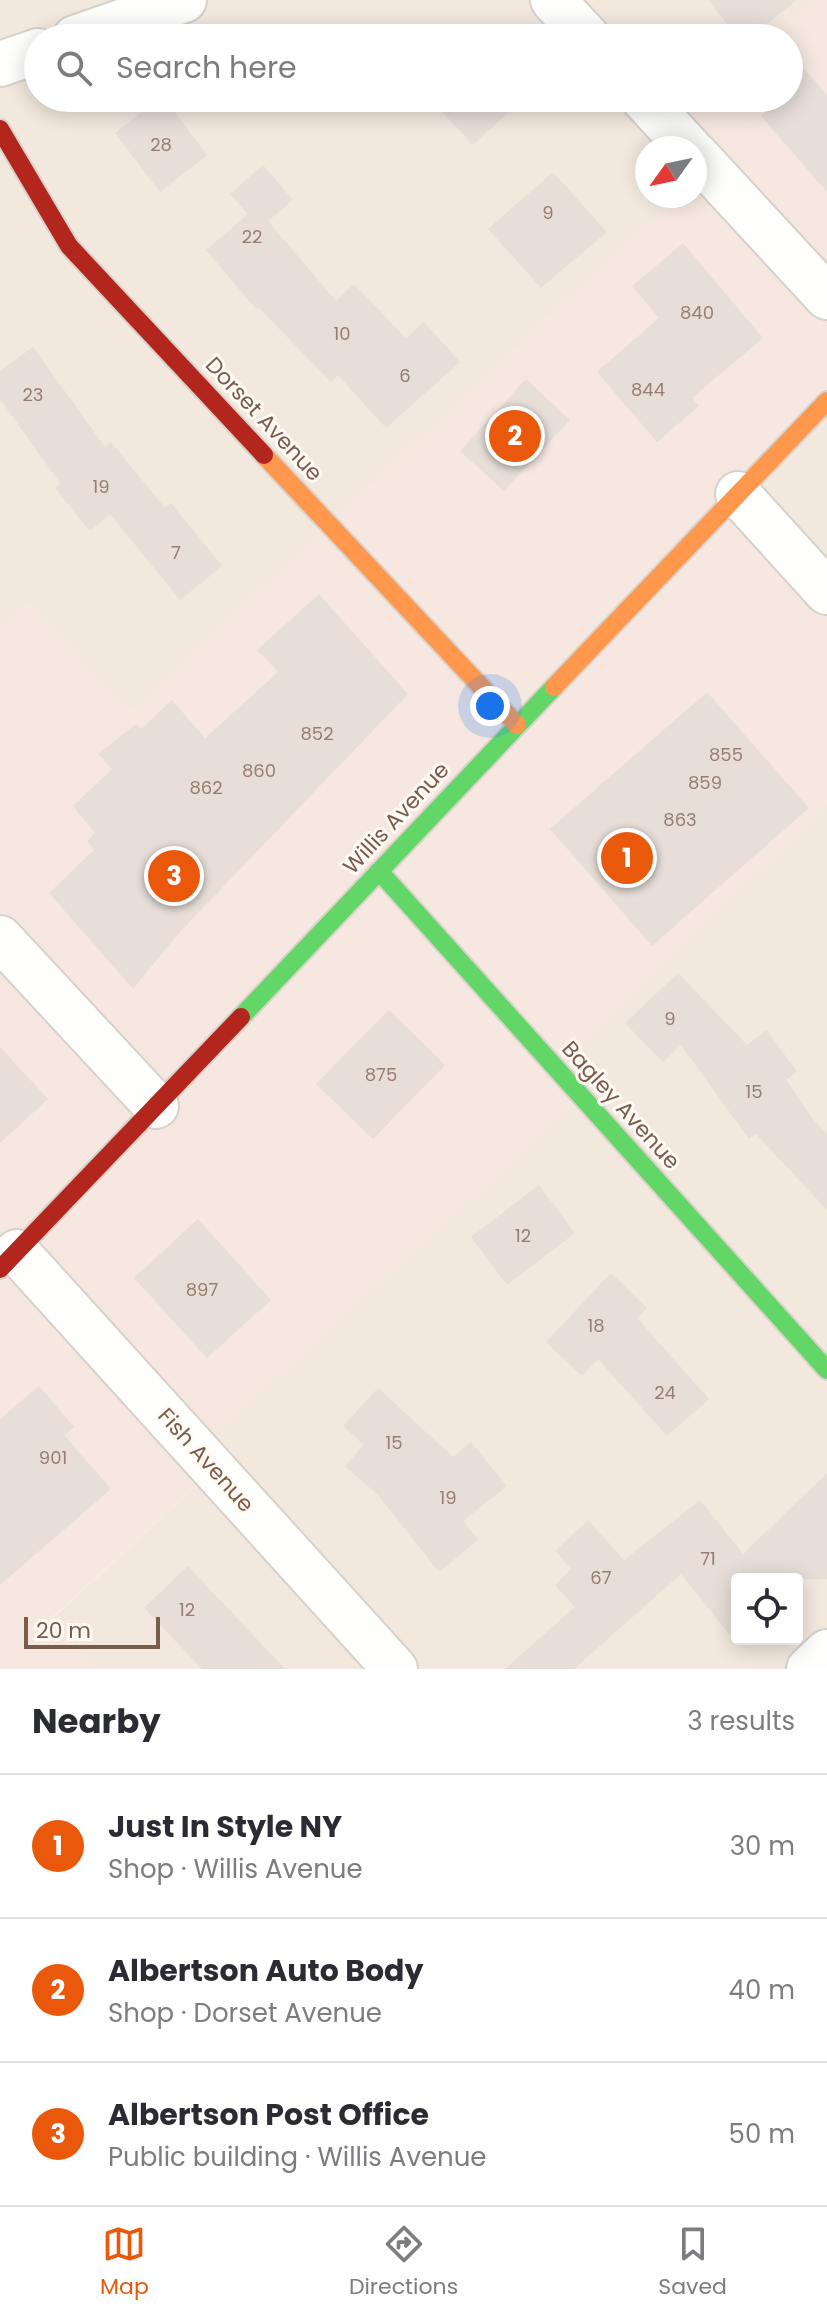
<!DOCTYPE html>
<meta charset="utf-8">
<style>
body{margin:0;font-family:Poppins,sans-serif;background:#f7f7f7;color:#2b2b33}
.controls{position:absolute;right:24px;bottom:24px;display:grid;overflow:hidden;border-radius:8px;box-shadow:0 4px 20px #0003}
.controls button{width:72px;height:72px;display:grid;place-items:center;padding:0;border:0;border-bottom:2px solid #e1e1e2;background:#fff;color:#2b2b33;font:40px sans-serif}
.compass{position:absolute;left:635px;top:136px;width:72px;height:72px;border-radius:50%;background:#fff;box-shadow:0 4px 20px #0003;rotate:237deg}
.scale{position:absolute;left:24px;bottom:20px;width:136px;box-sizing:border-box;padding-left:8px;border:4px solid #7a5c4d;border-top:0;font-size:22px;line-height:28px;white-space:nowrap;color:#7a5c4d;-webkit-text-stroke:6px #fffaf3;paint-order:stroke}
.you{position:absolute;left:490px;top:706px;width:28px;height:28px;margin:-20px;border:6px solid #fff;border-radius:50%;background:#1a73e8;box-shadow:0 0 0 12px #1a73e833}
.badge{display:grid;place-items:center;width:52px;height:52px;border-radius:50%;background:#ea580c;color:#fff;font-size:26px;font-weight:700}
.pin{position:absolute;translate:-50% -50%;border:4px solid #fff;box-shadow:0 2px 8px #0006}
.list{margin:0;padding:0;list-style:none}
h2{display:flex;justify-content:space-between;align-items:center;height:104px;margin:0;padding:0 32px;font-size:34px}
h2 small{font-size:26px;font-weight:400;color:#7c7c81}
.list li{display:grid;grid-template-columns:52px 1fr auto;gap:24px;align-items:center;box-sizing:border-box;height:144px;padding:0 32px;border-top:2px solid #e1e1e2}
.list b{display:block;font-size:30px;white-space:nowrap}
.list p{margin:0;font-size:26px;white-space:nowrap;color:#7c7c81}
.list em{font-size:26px;font-style:normal;color:#7c7c81}
.icon{flex:none;width:44px;height:44px;fill:none;stroke:currentColor;stroke-width:2;stroke-linecap:round;stroke-linejoin:round}
.map{position:relative;flex:none;width:827px;height:1669px;overflow:hidden}
.search{position:absolute;background:#fff;box-shadow:0 4px 20px #0003;left:24px;right:24px;top:24px;height:88px;display:flex;align-items:center;gap:20px;box-sizing:border-box;padding:0 28px;border-radius:44px;color:#7c7c81;font-size:30px}
.sheet{height:536px;background:#fff}
nav{display:flex;justify-content:space-around;align-items:center;box-sizing:border-box;height:112px;border-top:2px solid #e1e1e2;background:#fff;font-size:22px;color:#7c7c81}
nav a{display:grid;justify-items:center;gap:4px}
nav .on{color:#ea580c}
.map>svg:first-child{display:block}
.residential{fill:#f2e8de;fill-rule:evenodd}
.commercial{fill:#f6e8e1}
.building{fill:#e6ded7}
.lines{fill:none;stroke-linecap:round;stroke-linejoin:round}
.street-casing{stroke:#d7d1cb;stroke-width:48}
.fast-casing{stroke:#d9d2cb;stroke-width:22}
.slow-casing{stroke:#d9d2cb;stroke-width:22}
.jam-casing{stroke:#d9d2cb;stroke-width:22}
.street{stroke:#fefefd;stroke-width:44}
.fast{stroke:#63d668;stroke-width:18}
.slow{stroke:#ff974d;stroke-width:18}
.jam{stroke:#b3261e;stroke-width:18}
.labels{text-anchor:middle;dominant-baseline:central;stroke-width:6;stroke-linejoin:round;paint-order:stroke}
.number-label{font-size:18px;fill:#977e72}
.street-label{font-size:22px;fill:#7a5c4d;stroke:#fffaf3}
</style>
<div class="map">
<svg width="827" height="1669" viewBox="0 0 827 1669">
<rect width="100%" height="100%" fill="#f9f5f0"/>
<g class="residential">
<path d="M0 0H817L771 38H38V98H699L668 124 689 148H647V196H677L132 713 28 604 0 630Z"/>
<path d="M827 401V592L738 494Z"/>
<path d="M827 803V1669H95L53 1618 213 1470 197 1450 553 1072ZM737 1579H797V1639H737Z"/>
</g>
<path class="commercial" d="M817 0H827V401L738 494 827 592V803L554 1072 578 1101 197 1450 214 1469 53 1617 95 1669H0V630L28 603 132 713 677 196H695V179L667 124 699 98H789V38H771Z"/>
<g class="building">
<path d="M708 0H797L750 38H739Z"/>
<path d="M789 51 827 95V192L761 116 781 98H789Z"/>
<path d="M160 98H164L207 155 160 192 115 133Z"/>
<path d="M429 98H524L473 145Z"/>
<path d="M263 165 293 200 268 221 336 301 354 284 406 338 424 322 460 362 386 428 338 375 331 382 258 307 256 309 206 250 248 214 230 194Z"/>
<path d="M553 172 607 232 541 288 488 229Z"/>
<path d="M683 243 763 338 692 398 699 406 657 442 597 372 659 318 632 286Z"/>
<path d="M33 347 105 447 111 442 165 508 171 503 222 566 180 600 110 514 90 531 55 488 60 483 0 399V371Z"/>
<path d="M526 379 570 420 504 491 460 451Z"/>
<path d="M319 594 408 694 178 934 133 989 49 893 94 850 87 841 95 833 73 806 112 769 98 754 136 724 141 729 172 700 205 738 278 672 257 650Z"/>
<path d="M707 692 809 808 652 946 550 829Z"/>
<path d="M678 973 747 1045 767 1030 797 1072 786 1080 812 1118 827 1134V1210L756 1134 749 1139 681 1045 663 1062 625 1023Z"/>
<path d="M389 1010 445 1065 373 1139 316 1084Z"/>
<path d="M0 1047 48 1099 0 1143Z"/>
<path d="M539 1185 575 1233 507 1285 471 1237Z"/>
<path d="M198 1219 271 1300 207 1358 134 1278Z"/>
<path d="M611 1273 647 1308 637 1318 709 1399 667 1436 598 1359 582 1376 546 1342Z"/>
<path d="M39 1386 74 1427 64 1435 111 1489 0 1585V1419Z"/>
<path d="M378 1388 453 1457 471 1442 507 1486 463 1521 478 1540 439 1572 379 1496 345 1466 364 1445 343 1426Z"/>
<path d="M827 1473V1579H737V1644L681 1574 574 1669H505L575 1607 555 1585 571 1569 555 1551 588 1520 624 1560 700 1500 743 1554Z"/>
<path d="M188 1566 285 1669H202L144 1608Z"/>
</g>
<g class="lines">
<defs>
<g id="street">
<path d="M553 0 588 38"/>
<path d="M75 38 184 0"/>
<path d="M0 64 38 51"/>
<path d="M643 98 689 148"/>
<path d="M695 154 827 297"/>
<path d="M738 494 827 592"/>
<path d="M0 938 156 1106"/>
<path d="M17 1252 395 1669"/>
<path d="M809 1669 827 1652"/>
</g>
<g id="fast">
<path d="M379 871 827 1370"/>
<path d="M241 1017 554 687"/>
</g>
<g id="slow">
<path d="M264 455 517 725"/>
<path d="M554 687 827 401"/>
</g>
<g id="jam">
<path d="M0 129 69 246 264 455"/>
<path d="M0 1269 241 1017"/>
</g>
</defs>
<use href="#street" class="street-casing"/>
<use href="#fast" class="fast-casing"/>
<use href="#slow" class="slow-casing"/>
<use href="#jam" class="jam-casing"/>
<use href="#street" class="street"/>
<use href="#fast" class="fast"/>
<use href="#slow" class="slow"/>
<use href="#jam" class="jam"/>
</g>
<g class="labels">
<g class="number-label">
<text x="161" y="144">28</text>
<text x="548" y="212">9</text>
<text x="252" y="236">22</text>
<text x="697" y="312">840</text>
<text x="342" y="333">10</text>
<text x="405" y="375">6</text>
<text x="648" y="389">844</text>
<text x="33" y="394">23</text>
<text x="101" y="486">19</text>
<text x="176" y="552">7</text>
<text x="317" y="733">852</text>
<text x="726" y="754">855</text>
<text x="259" y="770">860</text>
<text x="705" y="782">859</text>
<text x="206" y="787">862</text>
<text x="680" y="819">863</text>
<text x="670" y="1018">9</text>
<text x="381" y="1074">875</text>
<text x="754" y="1091">15</text>
<text x="523" y="1235">12</text>
<text x="202" y="1289">897</text>
<text x="596" y="1325">18</text>
<text x="665" y="1392">24</text>
<text x="394" y="1442">15</text>
<text x="53" y="1457">901</text>
<text x="448" y="1497">19</text>
<text x="708" y="1558">71</text>
<text x="601" y="1577">67</text>
<text x="187" y="1609">12</text>
</g>
<g class="street-label">
<text transform="translate(264 419) rotate(47)">Dorset Avenue</text>
<text transform="translate(396 818) rotate(-47)">Willis Avenue</text>
<text transform="translate(621 1105) rotate(48)">Bagley Avenue</text>
<text transform="translate(206 1460) rotate(48)">Fish Avenue</text>
</g>
</g>
</svg>
<div class="controls">
<button><svg class="icon" aria-label="locate" viewBox="0 0 24 24"><circle cx="12" cy="12" r="6"/><path d="M12 2v4M12 18v4M2 12h4M18 12h4"/></svg></button>
</div>
<svg class="compass" viewBox="-18 -18 36 36"><path d="M0-13l5 13h-10z" fill="#e53935"/><path d="M0 13l5-13h-10z" fill="#7c7c81"/></svg>
<div class="scale">20 m</div>
<div class="you"></div>
<div class="pin badge" style="left:627px;top:858px">1</div>
<div class="pin badge" style="left:515px;top:436px">2</div>
<div class="pin badge" style="left:174px;top:876px">3</div>
<div class="search"><svg class="icon" aria-label="search" viewBox="0 0 24 24"><circle cx="10" cy="10" r="6"/><path d="M15 15l6 6"/></svg>Search here</div>
</div>
<section class="sheet">
<h2>Nearby<small>3 results</small></h2>
<ul class="list">
<li><span class="badge">1</span><div><b>Just In Style NY</b><p>Shop · Willis Avenue</p></div><em>30 m</em></li>
<li><span class="badge">2</span><div><b>Albertson Auto Body</b><p>Shop · Dorset Avenue</p></div><em>40 m</em></li>
<li><span class="badge">3</span><div><b>Albertson Post Office</b><p>Public building · Willis Avenue</p></div><em>50 m</em></li>
</ul>
</section>
<nav>
<a class="on"><svg class="icon" aria-label="map" viewBox="0 0 24 24"><path d="M3 6l6-2 6 2 6-2v14l-6 2-6-2-6 2zM9 4v14M15 6v14"/></svg>Map</a>
<a><svg class="icon" aria-label="directions" viewBox="0 0 24 24"><path d="M12 3l9 9-9 9-9-9zM9 14v-3h6M13 9l2 2-2 2"/></svg>Directions</a>
<a><svg class="icon" aria-label="saved" viewBox="0 0 24 24"><path d="M7 4h10v16l-5-4-5 4z"/></svg>Saved</a>
</nav>
